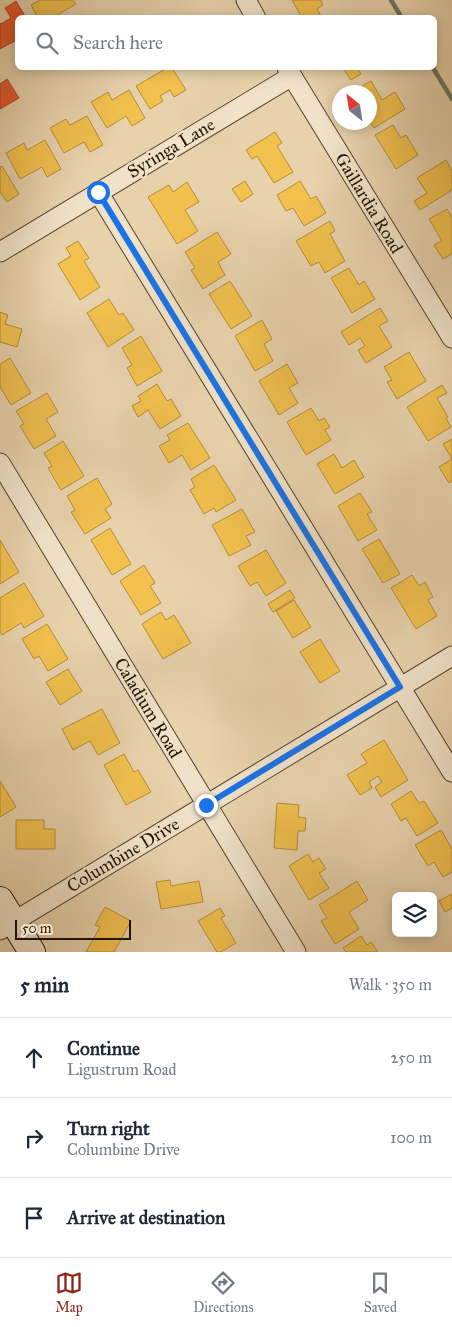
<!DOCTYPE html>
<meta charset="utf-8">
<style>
body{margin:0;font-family:"IM FELL Great Primer",serif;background:#f6f6f7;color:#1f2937}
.controls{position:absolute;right:15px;bottom:15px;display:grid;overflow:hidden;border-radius:8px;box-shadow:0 2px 12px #0003}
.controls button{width:45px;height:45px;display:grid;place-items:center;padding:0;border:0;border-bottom:1px solid #e0e1e3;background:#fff;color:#1f2937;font:25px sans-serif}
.compass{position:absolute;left:332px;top:85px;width:45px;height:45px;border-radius:50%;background:#fff;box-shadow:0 2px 12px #0003;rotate:330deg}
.scale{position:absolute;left:15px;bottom:12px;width:116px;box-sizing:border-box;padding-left:5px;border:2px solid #241301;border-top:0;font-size:14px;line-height:18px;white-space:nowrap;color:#241301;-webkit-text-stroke:4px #f0e2c9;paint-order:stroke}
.stop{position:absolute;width:15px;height:15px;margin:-11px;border:4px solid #1a73e8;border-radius:50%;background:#fff}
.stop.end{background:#1a73e8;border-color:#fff;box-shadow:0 1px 5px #0008}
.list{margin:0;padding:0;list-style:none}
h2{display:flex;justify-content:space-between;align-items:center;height:65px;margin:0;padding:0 20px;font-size:21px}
h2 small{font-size:16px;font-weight:400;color:#747a83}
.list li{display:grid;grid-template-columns:32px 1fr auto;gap:15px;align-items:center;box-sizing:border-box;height:80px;padding:0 20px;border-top:1px solid #e0e1e3}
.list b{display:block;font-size:19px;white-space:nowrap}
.list p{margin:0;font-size:16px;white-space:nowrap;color:#747a83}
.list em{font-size:16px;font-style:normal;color:#747a83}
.icon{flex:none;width:28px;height:28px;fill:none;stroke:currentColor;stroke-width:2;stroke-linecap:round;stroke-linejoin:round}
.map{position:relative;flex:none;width:452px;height:952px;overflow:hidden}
.search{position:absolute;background:#fff;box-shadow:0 2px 12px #0003;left:15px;right:15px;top:15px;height:55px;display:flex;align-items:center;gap:12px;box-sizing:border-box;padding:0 18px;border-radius:8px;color:#747a83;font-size:19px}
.sheet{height:305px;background:#fff}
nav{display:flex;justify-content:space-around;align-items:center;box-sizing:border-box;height:70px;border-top:1px solid #e0e1e3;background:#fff;font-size:14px;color:#747a83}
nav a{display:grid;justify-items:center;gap:2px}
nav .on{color:#8f2418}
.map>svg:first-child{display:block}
.homes{fill:#f2c14e;stroke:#b48d37}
.shops{fill:#e4572e;stroke:#aa4320}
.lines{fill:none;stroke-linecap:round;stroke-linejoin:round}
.stream{stroke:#6a7663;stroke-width:4.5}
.minor-casing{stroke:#55432c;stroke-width:21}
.secondary-casing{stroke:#241301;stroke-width:28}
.minor{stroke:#f0e2c9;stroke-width:19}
.secondary{stroke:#f0e2c9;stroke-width:26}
.route{stroke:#1a73e8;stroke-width:6}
.labels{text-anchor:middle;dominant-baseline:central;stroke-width:5;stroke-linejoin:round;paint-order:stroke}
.street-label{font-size:18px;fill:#241301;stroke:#f0e2c9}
</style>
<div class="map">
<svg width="452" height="952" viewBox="0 0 452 952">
<rect width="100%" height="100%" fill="#e8d2ac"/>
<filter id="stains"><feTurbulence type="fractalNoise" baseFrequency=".004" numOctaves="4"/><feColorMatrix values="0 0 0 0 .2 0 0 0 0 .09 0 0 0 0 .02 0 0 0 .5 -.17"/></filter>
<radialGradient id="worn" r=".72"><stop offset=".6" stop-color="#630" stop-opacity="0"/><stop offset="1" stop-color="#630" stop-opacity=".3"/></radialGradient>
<g class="homes">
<path d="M40 0H73L76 4 52 18H38L31 5Z"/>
<path d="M292 0H321L323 5 317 9 322 18H302Z"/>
<path d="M167 68H172L186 90 174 97 170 90 160 96 163 101 150 109 136 86Z"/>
<path d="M343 68H357L361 74 351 80Z"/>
<path d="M371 81 382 100 395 92 405 109 374 128 370 122V92H352Z"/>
<path d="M129 90 145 118 132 126 126 116 107 128 91 102 108 92 112 100Z"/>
<path d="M87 116 103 145 90 152 84 142 64 153 50 128 66 119 70 125Z"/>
<path d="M393 125 401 138 406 135 418 155 396 169 375 135Z"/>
<path d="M275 132 282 143 277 146 293 172 274 183 257 156 252 159 246 150Z"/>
<path d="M45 140 61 169 47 177 42 167 20 179 6 153 24 143 27 150Z"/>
<path d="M446 160 452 171V190L420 210 414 201 427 193 417 178Z"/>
<path d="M2 166 19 194 7 202 0 192V167Z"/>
<path d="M245 181 253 194 241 202 232 189Z"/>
<path d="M300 181 311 199 316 196 326 213 304 226 293 208 286 211 277 195Z"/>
<path d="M187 182 199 202 185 210 198 231 177 244 148 197 169 185 173 192Z"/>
<path d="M447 209 452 217V254L443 259 434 245 442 241 429 219Z"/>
<path d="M330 221 335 231 330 234 345 261 325 273 319 262 311 266 296 241Z"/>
<path d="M217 232 231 254 218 262 225 275 203 289 191 270 195 268 185 252Z"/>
<path d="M78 241 89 258 84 261 100 287 80 300 58 264 71 256 66 248Z"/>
<path d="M349 268 359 285 364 281 375 299 352 313 331 278Z"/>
<path d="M230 281 252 316 231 329 209 294Z"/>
<path d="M109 299 119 315 123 313 134 330 108 347 87 313Z"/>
<path d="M380 308 388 321 379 326 392 347 366 363 358 350 365 346 360 338 349 345 341 332Z"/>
<path d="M0 312 8 315 5 324 22 329 17 347 0 342V343Z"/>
<path d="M262 320 272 339 264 344 273 361 255 371 235 336Z"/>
<path d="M141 336 162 371 137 386 127 368 132 365 122 348Z"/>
<path d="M409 352 426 381 397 399 387 382 392 380 384 367Z"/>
<path d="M10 358 31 393 11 405 0 387V364Z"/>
<path d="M287 364 298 383 289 388 298 403 279 415 259 381Z"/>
<path d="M157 384 167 401 171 399 181 416 160 429 148 410 138 417 132 406 141 401 138 396Z"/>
<path d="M442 385 447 393 437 398 448 417 446 418 451 427 428 441 407 407Z"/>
<path d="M47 393 58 412 46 419 56 436 34 449 20 426 24 424 16 411Z"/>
<path d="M311 408 319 421 324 418 330 427 325 430 331 440 306 455 287 422Z"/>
<path d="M188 423 210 458 191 470 182 455 169 463 159 446 170 440 167 435Z"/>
<path d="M452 439V459L443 444Z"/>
<path d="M63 441 84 476 61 490 48 468 52 466 44 453Z"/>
<path d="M334 454 342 468 354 460 364 477 335 494 317 464Z"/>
<path d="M452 459V481L449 483 439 467Z"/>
<path d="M214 465 236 500 216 512 214 508 204 514 190 490 195 487 191 479Z"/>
<path d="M97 478 112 504 105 509 111 518 85 534 71 512 75 510 67 496Z"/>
<path d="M360 493 372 512 367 514 377 530 358 541 338 506Z"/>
<path d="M242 509 255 532 246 536 251 545 229 556 212 525Z"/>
<path d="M110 528 131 564 112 575 91 540Z"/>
<path d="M379 539 400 574 383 583 362 549Z"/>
<path d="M0 540 19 572 0 584Z"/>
<path d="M266 550 286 583 266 596 257 582 250 586 238 566Z"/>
<path d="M144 565 155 583 150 586 161 603 141 615 120 581Z"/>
<path d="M412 575 419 586 425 582 433 597 428 600 437 616 416 629 391 588Z"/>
<path d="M24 583 44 616 24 628 21 623 2 635 0 632V598Z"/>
<path d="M290 590 295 598 273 612 268 604Z"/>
<path d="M294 600 311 627 293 638 276 611Z"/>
<path d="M161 612 166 620 174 615 191 643 163 659 142 624Z"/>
<path d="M47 624 68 659 48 671 39 656 34 659 22 639Z"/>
<path d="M320 639 340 671 320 683 300 652Z"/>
<path d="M68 669 82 691 60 705 46 682Z"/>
<path d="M102 709 120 743 98 755 90 741 73 750 62 729Z"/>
<path d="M384 740 408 780 381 797 375 787 382 782 378 776 369 782 372 788 360 795 347 775 367 763 361 754Z"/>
<path d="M124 754 134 772 138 770 151 792 126 805 104 765Z"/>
<path d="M0 781 16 807 0 817Z"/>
<path d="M411 791 419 803 424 801 438 823 417 836 406 818 401 821 391 804Z"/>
<path d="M277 803 299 805 298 817 306 818 305 831H298L297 850 274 848Z"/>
<path d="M16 820H44V829H55V849H16Z"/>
<path d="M441 830 452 849V872L443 877 434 862 428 866 415 845Z"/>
<path d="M308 854 313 862 319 858 326 869 319 873 329 888 309 900 289 866Z"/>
<path d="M170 880 171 886 199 881 203 902 161 909 156 882Z"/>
<path d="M357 881 368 900 349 912 359 929 335 944 321 921 327 918 319 905Z"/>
<path d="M452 894V908L445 912 439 901Z"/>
<path d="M105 907 131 921 114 952H86L100 927 95 925Z"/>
<path d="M220 908 225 916 221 918 236 943 221 952H217L198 921Z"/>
<path d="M361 936 367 945 371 942 378 952H346L343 948Z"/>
</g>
<g class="shops">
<path d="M16 1 26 18H18V39L0 49V23L1 24 11 18 5 8Z"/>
<path d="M7 79 19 98 0 109V84Z"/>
</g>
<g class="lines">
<g class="stream">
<path d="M391 0 402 18"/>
<path d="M433 68 452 99"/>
</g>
<defs>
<g id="minor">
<path d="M246 0 256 18"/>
<path d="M287 68 452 338"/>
<path d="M98 192 452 772"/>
<path d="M0 252 292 76"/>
<path d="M0 463 296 952"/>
<path d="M0 930 452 656"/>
</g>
<path id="secondary" d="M0 900 32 952"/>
</defs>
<use href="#minor" class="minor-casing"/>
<use href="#secondary" class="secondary-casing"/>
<use href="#minor" class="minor"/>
<use href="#secondary" class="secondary"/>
</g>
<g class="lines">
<path class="route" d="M98 192 400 687 206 805"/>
</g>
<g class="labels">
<g class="street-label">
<text transform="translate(171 148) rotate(-31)">Syringa Lane</text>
<text transform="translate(369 203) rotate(59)">Gaillardia Road</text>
<text transform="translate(148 708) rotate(59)">Caladium Road</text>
<text transform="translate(123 855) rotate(-31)">Columbine Drive</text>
</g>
</g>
<rect width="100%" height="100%" filter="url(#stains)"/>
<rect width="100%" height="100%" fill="url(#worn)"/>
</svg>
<div class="controls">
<button><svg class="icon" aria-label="layers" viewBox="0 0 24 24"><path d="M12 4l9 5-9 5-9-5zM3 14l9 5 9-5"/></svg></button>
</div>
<svg class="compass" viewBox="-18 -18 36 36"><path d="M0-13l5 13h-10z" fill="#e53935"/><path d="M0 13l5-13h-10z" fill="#747a83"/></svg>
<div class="scale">50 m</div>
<div class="stop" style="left:98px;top:192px"></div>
<div class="stop end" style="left:206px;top:805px"></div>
<div class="search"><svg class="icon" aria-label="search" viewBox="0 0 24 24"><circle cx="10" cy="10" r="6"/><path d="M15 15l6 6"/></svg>Search here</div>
</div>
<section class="sheet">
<h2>5 min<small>Walk · 350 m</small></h2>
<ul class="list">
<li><svg class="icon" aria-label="ahead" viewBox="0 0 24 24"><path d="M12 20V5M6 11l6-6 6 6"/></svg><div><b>Continue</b><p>Ligustrum Road</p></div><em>250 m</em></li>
<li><svg class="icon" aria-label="right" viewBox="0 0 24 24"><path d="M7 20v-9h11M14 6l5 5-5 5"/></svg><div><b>Turn right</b><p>Columbine Drive</p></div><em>100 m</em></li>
<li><svg class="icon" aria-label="arrive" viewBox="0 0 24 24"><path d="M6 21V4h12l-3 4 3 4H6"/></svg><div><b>Arrive at destination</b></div></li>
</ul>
</section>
<nav>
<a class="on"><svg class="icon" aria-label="map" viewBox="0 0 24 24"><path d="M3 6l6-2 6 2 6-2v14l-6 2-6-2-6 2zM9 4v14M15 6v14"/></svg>Map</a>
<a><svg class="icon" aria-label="directions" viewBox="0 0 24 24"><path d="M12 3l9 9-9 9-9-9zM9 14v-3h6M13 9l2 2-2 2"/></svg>Directions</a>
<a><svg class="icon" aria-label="saved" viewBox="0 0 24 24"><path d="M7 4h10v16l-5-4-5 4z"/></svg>Saved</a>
</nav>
